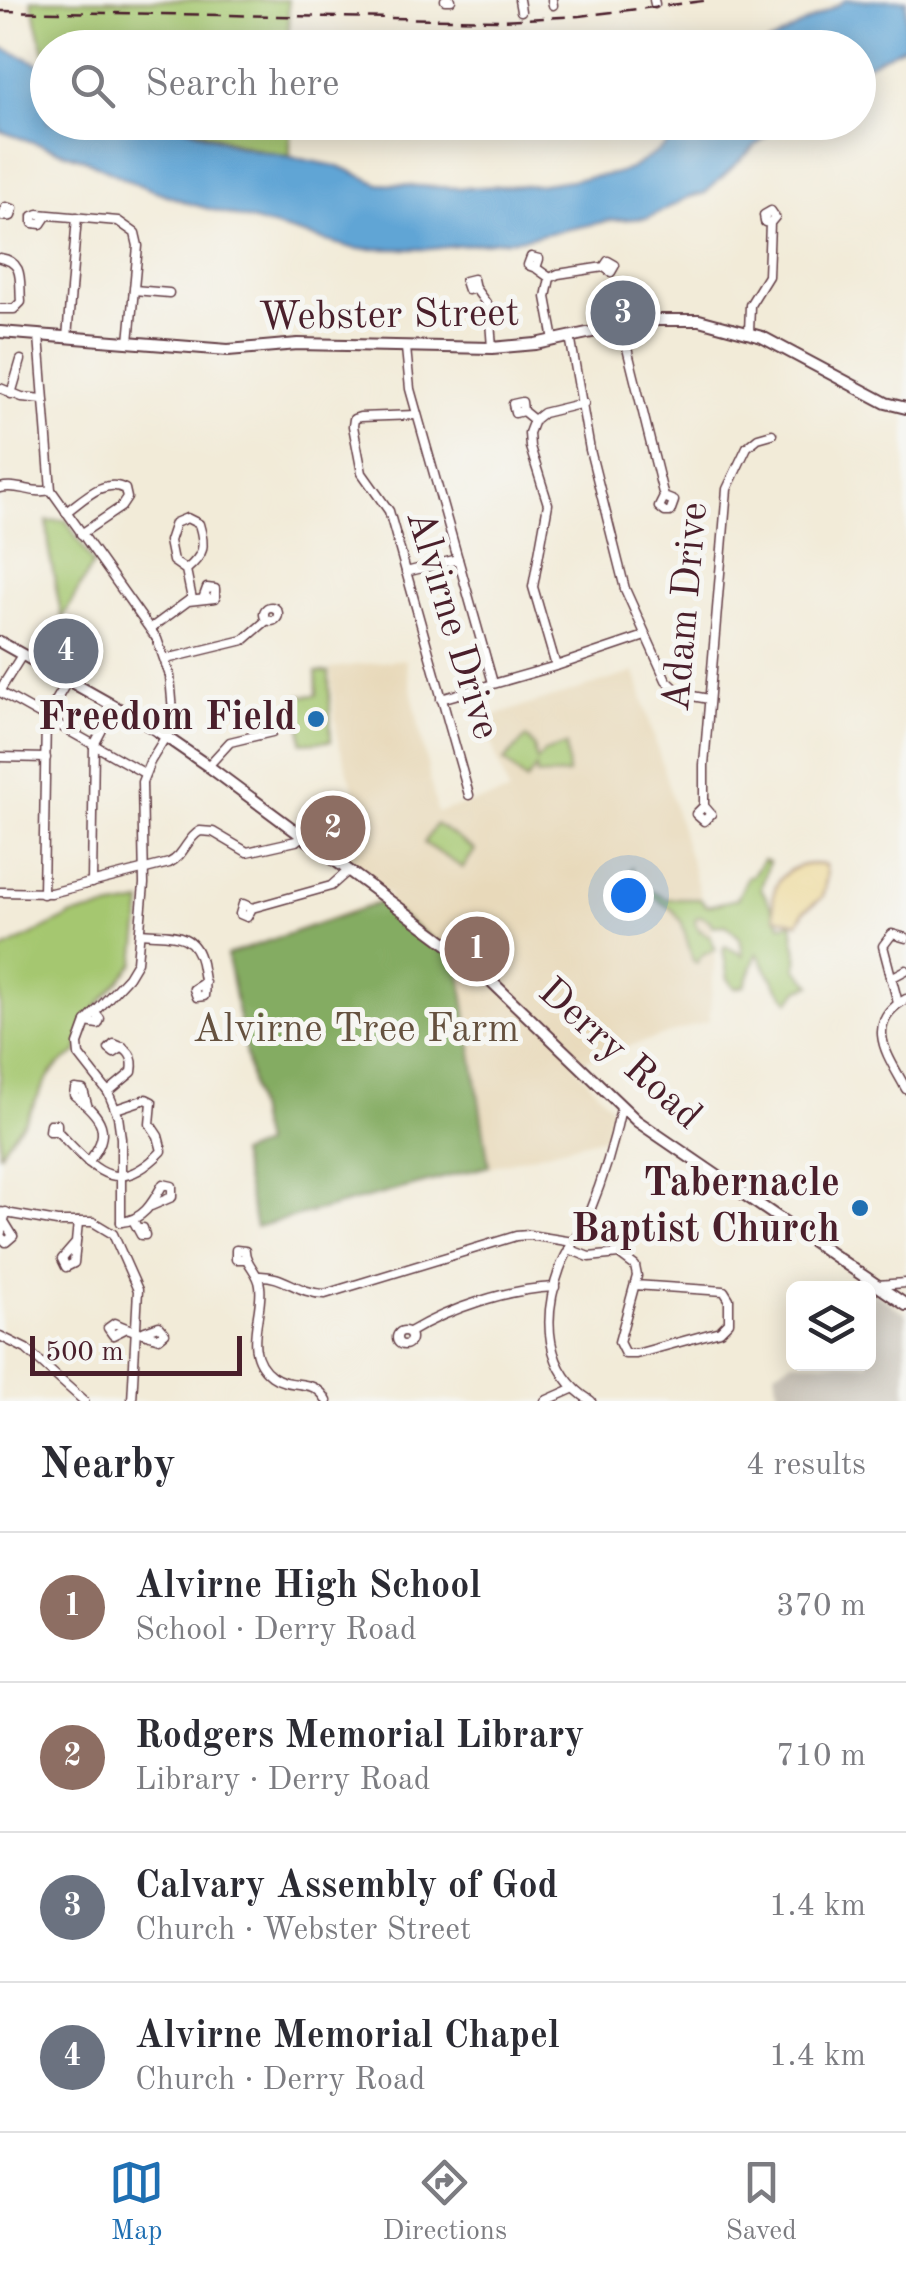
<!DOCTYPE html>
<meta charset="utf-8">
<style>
body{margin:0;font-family:"Old Standard TT",serif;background:#f7f7f7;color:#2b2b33}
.controls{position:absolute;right:30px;bottom:30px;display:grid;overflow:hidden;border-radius:15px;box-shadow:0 5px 25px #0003}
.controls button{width:90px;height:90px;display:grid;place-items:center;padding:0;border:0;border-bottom:2px solid #e1e1e2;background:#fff;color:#2b2b33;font:50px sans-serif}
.scale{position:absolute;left:30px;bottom:25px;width:212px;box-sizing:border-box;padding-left:10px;border:5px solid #4a1f2b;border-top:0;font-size:28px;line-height:35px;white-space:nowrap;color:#4a1f2b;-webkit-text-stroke:8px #f6f6f2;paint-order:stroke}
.you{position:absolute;left:628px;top:895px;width:35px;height:35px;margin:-25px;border:8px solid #fff;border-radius:50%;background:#1a73e8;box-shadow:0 0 0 15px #1a73e833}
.badge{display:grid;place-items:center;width:65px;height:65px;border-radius:50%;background:#1f6fb2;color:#fff;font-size:32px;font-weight:700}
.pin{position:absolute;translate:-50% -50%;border:5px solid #fff;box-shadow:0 2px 10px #0006}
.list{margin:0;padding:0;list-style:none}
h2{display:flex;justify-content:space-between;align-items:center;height:130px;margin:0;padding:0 40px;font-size:42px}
h2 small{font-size:32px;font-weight:400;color:#7c7c81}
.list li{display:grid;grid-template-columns:65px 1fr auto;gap:30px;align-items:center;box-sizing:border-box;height:150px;padding:0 40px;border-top:2px solid #e1e1e2}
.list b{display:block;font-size:38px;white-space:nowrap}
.list p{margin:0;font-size:32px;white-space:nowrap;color:#7c7c81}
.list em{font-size:32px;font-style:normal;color:#7c7c81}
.icon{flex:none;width:55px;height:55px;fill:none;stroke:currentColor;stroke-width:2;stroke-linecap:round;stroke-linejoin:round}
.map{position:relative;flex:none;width:906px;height:1401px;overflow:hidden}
.search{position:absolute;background:#fff;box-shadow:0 5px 25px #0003;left:30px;right:30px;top:30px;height:110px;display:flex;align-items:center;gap:25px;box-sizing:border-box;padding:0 35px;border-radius:55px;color:#7c7c81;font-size:38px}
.sheet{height:730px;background:#fff}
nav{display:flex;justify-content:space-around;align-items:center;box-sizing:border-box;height:140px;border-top:2px solid #e1e1e2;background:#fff;font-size:28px;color:#7c7c81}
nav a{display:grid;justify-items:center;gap:5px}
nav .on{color:#1f6fb2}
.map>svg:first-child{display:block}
.built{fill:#e8d9ba}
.industrial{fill:#c9c3b8}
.green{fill:#a5c76f;stroke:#78734d;stroke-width:2.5}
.forest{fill:#84ac62;stroke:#676646;stroke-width:2.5}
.sand{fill:#eeda9e;stroke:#9c7c64;stroke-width:2.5}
.water{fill:#60a5d5;stroke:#556280;stroke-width:2.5}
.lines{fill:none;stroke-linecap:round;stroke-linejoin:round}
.minor-casing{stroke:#633e45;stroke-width:11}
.major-casing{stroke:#633e45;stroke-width:14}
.minor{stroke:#fff;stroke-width:8}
.major{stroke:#fff;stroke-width:10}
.rail{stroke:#4a1f2b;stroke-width:2.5;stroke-dasharray:15 8;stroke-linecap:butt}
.poi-dot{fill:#1f6fb2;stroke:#f6f6f2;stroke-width:4}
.labels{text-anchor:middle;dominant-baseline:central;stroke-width:10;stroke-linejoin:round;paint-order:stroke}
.street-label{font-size:40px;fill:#4a1f2b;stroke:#f6f6f2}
.poi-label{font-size:40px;font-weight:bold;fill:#4a1f2b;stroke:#f6f6f2;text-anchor:end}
.park-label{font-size:40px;fill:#65513f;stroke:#f6f6f2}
</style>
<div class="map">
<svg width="906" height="1401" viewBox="0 0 906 1401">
<rect width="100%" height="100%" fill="#f6f6f2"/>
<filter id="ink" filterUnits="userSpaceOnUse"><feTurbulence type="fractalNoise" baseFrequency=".01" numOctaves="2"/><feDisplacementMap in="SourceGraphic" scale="20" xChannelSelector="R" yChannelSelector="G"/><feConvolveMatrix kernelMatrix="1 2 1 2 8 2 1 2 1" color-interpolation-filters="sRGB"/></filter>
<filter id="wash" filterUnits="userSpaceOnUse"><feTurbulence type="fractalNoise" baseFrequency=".0048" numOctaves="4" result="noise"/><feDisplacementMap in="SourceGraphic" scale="40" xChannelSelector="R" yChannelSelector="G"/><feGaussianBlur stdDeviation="2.25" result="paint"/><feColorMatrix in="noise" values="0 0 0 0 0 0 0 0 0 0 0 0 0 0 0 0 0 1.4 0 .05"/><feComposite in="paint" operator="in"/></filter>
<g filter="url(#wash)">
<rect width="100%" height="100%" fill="#f2ebd8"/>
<path class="built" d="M405 659 437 812 509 793 483 719 635 672 716 948 709 1021 573 1064 614 1110 612 1135 255 1228 237 1153 261 1144 226 954 390 896 338 857 368 832 337 738 331 668Z"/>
<path class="industrial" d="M870 1289 906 1314V1401H779L775 1371 793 1361 868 1364Z"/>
<g class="green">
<path d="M31 0H288L289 47 48 48 47 64Z"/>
<path d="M178 123H290V157L237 144Z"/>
<path d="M66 520 93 564 62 619 50 556 47 521Z"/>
<path d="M316 672H329L331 741 302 743 300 696 317 695Z"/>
<path d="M526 737 534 746 537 761 544 752 566 745 568 774 537 776 536 768 526 781 504 761Z"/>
<path d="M436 824 475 850 463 868 424 843Z"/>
<path d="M763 860 769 862 761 888 781 925 793 923C791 938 801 954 796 968L812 985 800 989 790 1001 778 988 757 953 745 986 735 988 728 979 723 949 725 946 743 955 740 938 726 925 712 926 710 921 700 916 695 919C695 929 701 932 710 936L716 950 703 954 697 963 693 961 682 923 673 910 625 878 632 868 637 883 667 899H700L707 906 737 899 748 876H752Z"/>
<path d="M142 903 135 963 84 1021 77 1053C44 1070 45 1087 28 1115 19 1130 7 1138 0 1155V951L72 915Z"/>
</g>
<path class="forest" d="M382 902 458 958 489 1166 256 1227 239 1154 263 1145 227 955Z"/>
<path class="sand" d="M813 864 825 865 827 874 823 897 804 911 798 923 775 917C768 886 782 866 813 864Z"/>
<g class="water">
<path d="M846 0H906V45L859 69 858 48 762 47Z"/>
<path d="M0 47 47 67 48 122 173 123 237 146 341 167 379 184 458 188 536 185 613 174 630 169 660 150 692 123H780L705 193 689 197 648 218 613 220 525 238 431 249H356L191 204 134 183 86 160 0 131Z"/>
</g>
</g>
<g filter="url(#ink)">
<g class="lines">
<defs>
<g id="minor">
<path d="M445 0H451"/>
<path d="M519 0 521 11"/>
<path d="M552 0 553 5"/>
<path d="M654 0 655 4"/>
<path d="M47 215 41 224 33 223V216L38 214 118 221 135 233 138 246 129 342"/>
<path d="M0 216H1C4 216 8 217 11 216L13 209 6 207 1 216"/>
<path d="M0 258C25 262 19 281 21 302L14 309H0"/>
<path d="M536 268 528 265 531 257 539 259 536 268 550 278"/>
<path d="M475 288 468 290 465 281 473 279 475 288 489 307 492 348"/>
<path d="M134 290 169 293"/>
<path d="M621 324 664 497 659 507 665 512H670L674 501 664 497"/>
<path d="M749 333 750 305 768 276 770 223 775 217 771 211 764 215 765 222 770 223"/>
<path d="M39 336 51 490 157 639 170 676 173 712 169 731 150 762 142 782 144 884 137 962 128 977 86 1022 78 1044 79 1055 108 1092 118 1116 121 1138V1222"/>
<path d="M570 336 590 450 625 589 666 680 681 694 709 699"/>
<path d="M67 338 77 217"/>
<path d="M554 340 546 297 550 278 558 274 604 267 611 272 615 265 608 261 604 267"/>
<path d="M406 348 410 389 493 683"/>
<path d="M0 388 22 397 43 399"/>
<path d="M11 394 21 360"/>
<path d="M523 411 515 413 513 404 522 402 523 411 534 420"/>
<path d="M416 415 360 417 354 419 353 426 362 473 389 511 469 795"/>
<path d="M0 488C18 483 32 495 51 490"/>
<path d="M66 512C83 500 104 477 125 489L127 498 121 507 81 534"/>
<path d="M186 570 173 561 169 541 175 523 187 518 199 524C206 547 204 555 186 570L192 599"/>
<path d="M406 572 458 559"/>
<circle cx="271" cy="614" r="7"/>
<path d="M150 629 188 601 215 598V589L207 588 203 599"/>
<path d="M166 659 244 640 267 620"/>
<path d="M556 666 533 587 548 504 530 447 529 433 534 420 543 413 584 403"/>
<path d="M0 690 22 655"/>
<path d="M0 692 144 773"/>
<path d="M441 699 556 666 645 636"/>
<path d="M0 757 46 758"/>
<path d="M208 766 230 742 272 732"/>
<path d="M704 806 696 814 704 821 711 814 704 806V765L727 489 747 447 758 438 772 434"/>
<path d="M92 883 94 745 114 707"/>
<path d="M0 892 51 893 169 863C185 855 186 839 200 831L213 832 247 852 296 841 303 835"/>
<path d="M43 894 46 718 68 680"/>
<path d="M252 908 247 917 240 914 243 904 252 908 331 886 349 870"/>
<path d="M140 933C168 936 194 929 201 963 203 975 206 985 204 996L197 997 194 989 205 982"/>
<path d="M891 978 906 970"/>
<path d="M906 999C861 1024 890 1058 906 1089"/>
<path d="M898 1003 883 946 892 934 906 938"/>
<path d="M86 1022 98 1024 100 1019 95 1013"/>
<path d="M108 1092 132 1072C135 1056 128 1049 114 1044L109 1049 114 1053 123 1047"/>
<path d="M87 1104 83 1090 75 1089 74 1095C101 1116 114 1132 88 1162"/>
<path d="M57 1131V1124H50L49 1131H57C94 1168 115 1200 162 1151L158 1136 150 1124 152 1102 146 1099 116 1109"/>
<path d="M0 1212 57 1222H93L113 1234 138 1290 132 1401"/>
<path d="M133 1220 141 1235H145L143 1228H138"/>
<path d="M121 1222C144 1220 153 1202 163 1184L172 1186V1197L151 1206"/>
<path d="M5 1223 13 1236 6 1242 0 1236 6 1212"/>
<path d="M75 1244 62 1259 66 1267 74 1263 78 1222"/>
<path d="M569 1249 589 1257 619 1254 635 1266 637 1276 619 1342 625 1354H636L720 1331 729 1322V1299L724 1291 635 1285"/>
<path d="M245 1259H236V1250L245 1251C245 1264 259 1272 260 1286 264 1315 240 1352 272 1376 291 1390 314 1376 327 1401"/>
<path d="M259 1276C285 1275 296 1293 325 1294L516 1236 529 1235 573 1242"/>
<path d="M877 1285 906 1283"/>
<path d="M125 1329 113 1335 108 1328 115 1323C129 1331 144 1332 159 1338L165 1333 159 1326 145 1331"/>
<circle cx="404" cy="1338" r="7"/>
<path d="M410 1332C450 1308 508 1289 555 1287"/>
<path d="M0 1336 26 1349 84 1401"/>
<path d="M545 1401 572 1389"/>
<path d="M591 1401C544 1372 542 1317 560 1268 567 1249 581 1232 589 1213 603 1179 614 1143 621 1108"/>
</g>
<g id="major">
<path d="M0 332 228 350 298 344 492 348 536 344 648 320H699L762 337 886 403 906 408"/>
<path d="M0 642 153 728 208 766 469 960 637 1121 906 1305"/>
</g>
</defs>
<use href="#minor" class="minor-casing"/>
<use href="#major" class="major-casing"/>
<use href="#minor" class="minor"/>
<use href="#major" class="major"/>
<path class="rail" d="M0 11 503 20 580 16 711 0"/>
</g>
</g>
<g class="poi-dot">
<circle cx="316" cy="719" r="10"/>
<circle cx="860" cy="1208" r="10"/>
</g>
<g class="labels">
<g class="street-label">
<text transform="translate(389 317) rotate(-1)">Webster Street</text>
<text transform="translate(687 607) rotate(-85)">Adam Drive</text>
<text transform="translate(451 625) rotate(73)">Alvirne Drive</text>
<text transform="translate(619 1055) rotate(42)">Derry Road</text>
</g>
<g class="poi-label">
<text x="296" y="719">Freedom Field</text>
<text x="840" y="1185">Tabernacle<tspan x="840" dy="46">Baptist Church</tspan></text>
</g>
<g class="park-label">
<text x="356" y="1031">Alvirne Tree Farm</text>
</g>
</g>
</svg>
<div class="controls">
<button><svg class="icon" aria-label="layers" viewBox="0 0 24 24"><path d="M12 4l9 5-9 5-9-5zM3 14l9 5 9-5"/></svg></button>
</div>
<div class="scale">500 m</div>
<div class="you"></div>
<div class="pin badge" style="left:477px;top:949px;background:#8d6e63">1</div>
<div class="pin badge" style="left:333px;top:828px;background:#8d6e63">2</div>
<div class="pin badge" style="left:623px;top:313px;background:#6b7280">3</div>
<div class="pin badge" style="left:66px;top:651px;background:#6b7280">4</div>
<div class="search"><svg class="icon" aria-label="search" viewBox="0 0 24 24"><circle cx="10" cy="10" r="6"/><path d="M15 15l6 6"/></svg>Search here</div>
</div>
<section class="sheet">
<h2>Nearby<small>4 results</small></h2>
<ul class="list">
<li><span class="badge" style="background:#8d6e63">1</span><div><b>Alvirne High School</b><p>School · Derry Road</p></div><em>370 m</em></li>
<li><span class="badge" style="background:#8d6e63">2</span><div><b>Rodgers Memorial Library</b><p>Library · Derry Road</p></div><em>710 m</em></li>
<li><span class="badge" style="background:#6b7280">3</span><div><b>Calvary Assembly of God</b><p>Church · Webster Street</p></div><em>1.4 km</em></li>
<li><span class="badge" style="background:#6b7280">4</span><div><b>Alvirne Memorial Chapel</b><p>Church · Derry Road</p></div><em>1.4 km</em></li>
</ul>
</section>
<nav>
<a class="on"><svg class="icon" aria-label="map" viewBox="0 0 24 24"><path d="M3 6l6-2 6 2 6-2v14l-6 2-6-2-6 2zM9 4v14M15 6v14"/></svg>Map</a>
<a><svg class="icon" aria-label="directions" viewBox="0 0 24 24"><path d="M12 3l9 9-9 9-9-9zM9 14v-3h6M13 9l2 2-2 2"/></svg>Directions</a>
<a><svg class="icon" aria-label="saved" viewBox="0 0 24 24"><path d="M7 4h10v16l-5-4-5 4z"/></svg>Saved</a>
</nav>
